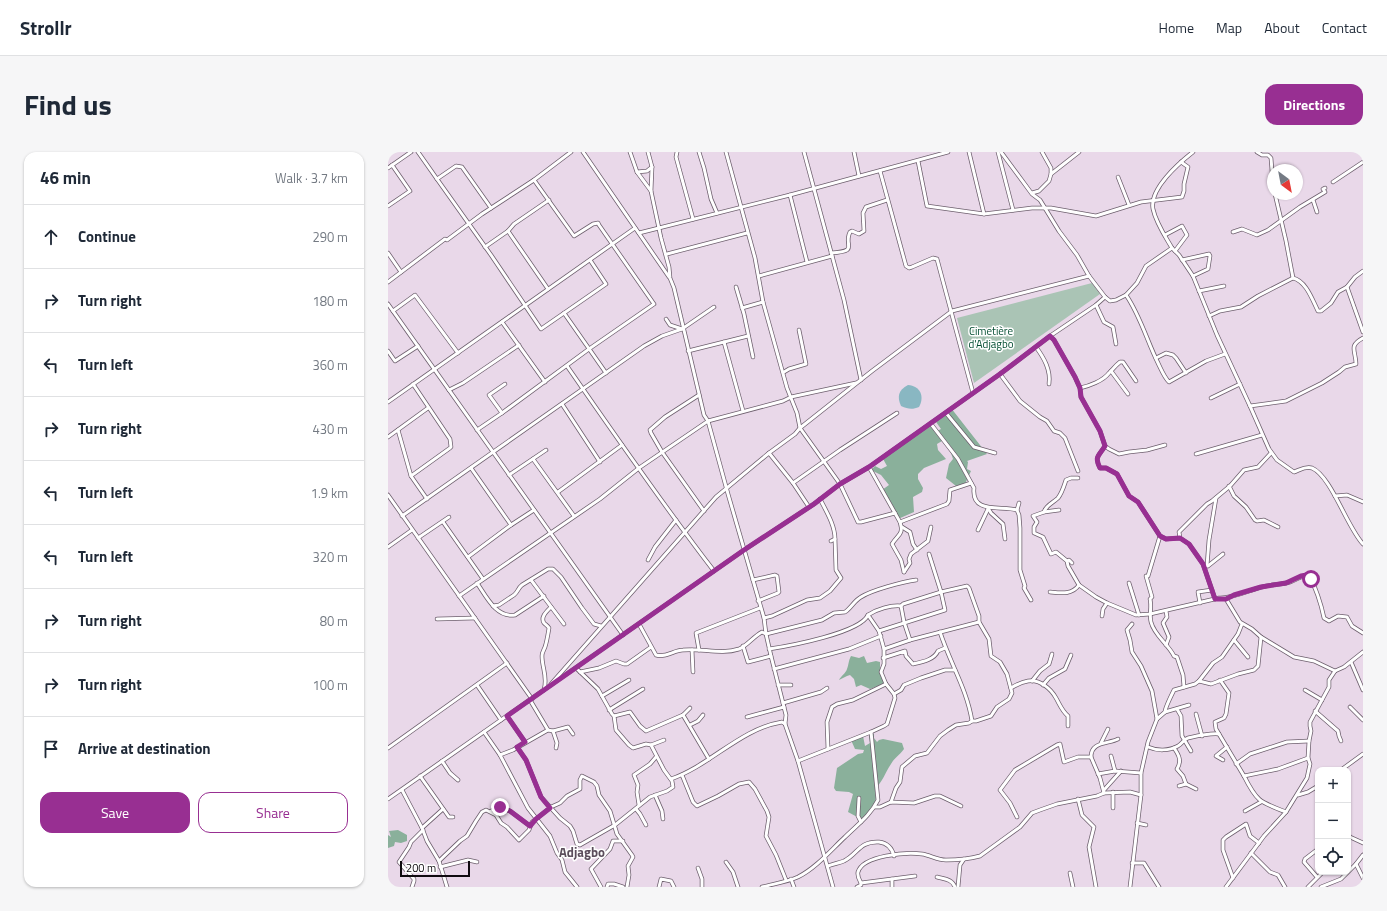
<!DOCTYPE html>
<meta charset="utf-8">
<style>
body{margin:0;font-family:"Titillium Web",sans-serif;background:#f6f6f7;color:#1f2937}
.controls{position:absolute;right:12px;bottom:12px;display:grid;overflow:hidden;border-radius:8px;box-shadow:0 1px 3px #0004}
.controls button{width:36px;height:36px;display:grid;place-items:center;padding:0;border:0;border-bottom:1px solid #e0e1e3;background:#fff;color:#1f2937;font:20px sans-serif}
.compass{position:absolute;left:879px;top:12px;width:36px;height:36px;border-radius:50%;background:#fff;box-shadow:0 1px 3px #0004;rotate:148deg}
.scale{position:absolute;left:12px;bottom:10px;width:70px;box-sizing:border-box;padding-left:4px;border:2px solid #0f0a0f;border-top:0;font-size:11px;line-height:14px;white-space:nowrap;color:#0f0a0f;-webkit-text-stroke:3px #fff;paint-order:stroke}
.stop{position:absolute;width:12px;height:12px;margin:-9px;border:3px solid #982f92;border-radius:50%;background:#fff}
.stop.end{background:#982f92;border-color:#fff;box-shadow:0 1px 4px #0008}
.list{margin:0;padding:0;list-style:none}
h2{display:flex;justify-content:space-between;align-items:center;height:52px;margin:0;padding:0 16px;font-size:17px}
h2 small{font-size:13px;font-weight:400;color:#747a83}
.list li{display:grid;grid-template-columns:26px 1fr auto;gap:12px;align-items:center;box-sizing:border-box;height:64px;padding:0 16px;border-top:1px solid #e0e1e3}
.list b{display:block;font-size:15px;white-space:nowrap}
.list em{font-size:13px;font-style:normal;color:#747a83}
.actions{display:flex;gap:8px;padding:12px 16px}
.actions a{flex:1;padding:9px 0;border:1px solid #982f92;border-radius:12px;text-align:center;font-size:14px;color:#982f92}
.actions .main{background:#982f92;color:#fff}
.icon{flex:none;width:22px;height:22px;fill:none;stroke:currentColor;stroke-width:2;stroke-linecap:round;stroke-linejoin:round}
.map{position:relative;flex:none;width:975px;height:735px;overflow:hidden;border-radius:12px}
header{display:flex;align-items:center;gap:24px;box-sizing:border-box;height:56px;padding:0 20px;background:#fff;border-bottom:1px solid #e0e1e3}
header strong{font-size:19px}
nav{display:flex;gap:22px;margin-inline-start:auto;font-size:14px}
.intro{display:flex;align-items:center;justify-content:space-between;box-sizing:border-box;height:96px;padding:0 24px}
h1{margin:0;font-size:28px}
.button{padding:10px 18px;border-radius:12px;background:#982f92;color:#fff;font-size:14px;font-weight:700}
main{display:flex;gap:24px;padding:0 24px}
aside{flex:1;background:#fff;border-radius:12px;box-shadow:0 1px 3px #0004}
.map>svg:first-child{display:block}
.green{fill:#aac4b5}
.forest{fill:#8ab09b}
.water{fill:#89b7c2}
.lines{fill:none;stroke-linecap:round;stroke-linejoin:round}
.minor-casing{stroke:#6d5f6d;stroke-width:4.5}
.minor{stroke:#fff;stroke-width:3}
.route{stroke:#982f92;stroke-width:5}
.labels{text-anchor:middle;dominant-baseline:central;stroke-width:3;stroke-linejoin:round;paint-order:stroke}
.park-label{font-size:11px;fill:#034d31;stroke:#fff}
.quarter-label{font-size:13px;font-weight:bold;fill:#5c4e5c;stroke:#fff}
</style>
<header>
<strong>Strollr</strong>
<nav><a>Home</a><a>Map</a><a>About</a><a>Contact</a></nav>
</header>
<div class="intro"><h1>Find us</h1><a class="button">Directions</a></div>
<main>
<aside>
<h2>46 min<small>Walk · 3.7 km</small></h2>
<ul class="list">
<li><svg class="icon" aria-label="ahead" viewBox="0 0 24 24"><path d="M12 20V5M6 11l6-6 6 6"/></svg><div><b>Continue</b></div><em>290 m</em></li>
<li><svg class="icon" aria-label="right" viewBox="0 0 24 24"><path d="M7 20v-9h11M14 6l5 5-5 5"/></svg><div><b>Turn right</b></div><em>180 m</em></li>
<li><svg class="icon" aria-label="left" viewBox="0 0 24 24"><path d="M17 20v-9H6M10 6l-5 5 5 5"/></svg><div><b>Turn left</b></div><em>360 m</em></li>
<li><svg class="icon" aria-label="right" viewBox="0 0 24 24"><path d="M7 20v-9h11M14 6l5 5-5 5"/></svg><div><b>Turn right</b></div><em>430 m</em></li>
<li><svg class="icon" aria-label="left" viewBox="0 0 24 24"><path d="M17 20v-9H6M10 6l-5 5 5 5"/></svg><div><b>Turn left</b></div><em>1.9 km</em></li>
<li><svg class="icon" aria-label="left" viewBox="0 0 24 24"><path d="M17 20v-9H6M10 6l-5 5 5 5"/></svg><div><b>Turn left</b></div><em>320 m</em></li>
<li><svg class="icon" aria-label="right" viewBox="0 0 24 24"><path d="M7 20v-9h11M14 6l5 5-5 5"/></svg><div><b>Turn right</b></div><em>80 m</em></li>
<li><svg class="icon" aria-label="right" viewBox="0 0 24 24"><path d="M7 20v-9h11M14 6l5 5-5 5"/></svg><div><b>Turn right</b></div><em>100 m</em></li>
<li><svg class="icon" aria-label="arrive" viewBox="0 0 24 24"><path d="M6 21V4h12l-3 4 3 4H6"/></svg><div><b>Arrive at destination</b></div></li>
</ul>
<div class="actions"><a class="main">Save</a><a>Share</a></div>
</aside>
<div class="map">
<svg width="975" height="735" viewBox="0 0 975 735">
<rect width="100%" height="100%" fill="#e9d8e9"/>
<path class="green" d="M704 131 712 142 586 231 569 166Z"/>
<g class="forest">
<path d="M563 256 599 302 579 309 580 310 579 317 583 319 577 332 568 334 558 326 561 312 565 307 562 298 549 279 553 277 546 267Z"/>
<path d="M542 273 554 289 549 292 550 298 558 307 536 316 530 322V327L535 336 534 340 525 345 526 360 510 367 494 338 501 333 493 323 485 319 484 317 487 314 493 317 499 314 494 305Z"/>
<path d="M463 504 471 506 476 504 479 511 488 509 492 510V518L497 531 482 537 473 533 468 535 466 527 462 523 459 524 451 528C453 524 458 521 459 517 461 512 460 510 463 504Z"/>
<path d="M483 582H486V586L489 590 491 588 495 587 514 591 516 597C512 603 506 606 503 612 497 621 495 629 487 637 490 654 485 656 473 667L460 660 465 642 461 640 448 639 446 636 449 616 470 602 475 601 476 598 467 597 463 588 475 584 477 594 482 591 481 583Z"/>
<path d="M10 678 19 683V689L13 691 7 690 6 694 0 696V683L3 685 1 679Z"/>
</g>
<path class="water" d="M520 233C532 234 537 244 531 255 524 258 520 257 513 254 509 245 510 238 520 233Z"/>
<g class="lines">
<defs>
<g id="minor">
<path d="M30 0 49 27 68 14 74 15 103 56"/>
<path d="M195 0 281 125"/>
<path d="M242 0 249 20 259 19 264 15"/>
<path d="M260 0 264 15 263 39 273 86 281 115 282 126 286 136 316 263 320 269 340 342 376 466 378 482 383 504 398 563 397 572 410 609 445 735"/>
<path d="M289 0 288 5 305 67"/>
<path d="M311 0 316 16 323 47 329 61"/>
<path d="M338 0 367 106 375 150 399 236 409 261 412 276 452 332 470 370H473L507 361"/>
<path d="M416 0 456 148 473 228"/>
<path d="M466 0 471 24"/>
<path d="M581 0 596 62"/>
<path d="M610 0 625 58"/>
<path d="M613 0 644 42 652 48 671 79 689 103 701 124 717 145 722 149 728 148 738 143 749 131 758 114 784 96C777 84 768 71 765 57 761 37 791 11 805 0"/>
<path d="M654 0 663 16V22"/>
<path d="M869 0 874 3H880L883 6 885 32"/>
<path d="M530 9 539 54 596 62 644 56H663L708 64 753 50 794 45 796 39V32L800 15 793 10"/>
<path d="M0 16 23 0"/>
<path d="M492 19 518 114 521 116 524 115 545 106 549 107 585 241"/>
<path d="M249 20 263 39"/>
<path d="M730 25 741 53"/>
<path d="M49 27 103 103 153 177 218 132 202 108"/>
<path d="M945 30 975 10"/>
<path d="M644 41 651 39 661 29 663 22 691 0"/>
<path d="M887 42 898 89 905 126"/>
<path d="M402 43 419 110"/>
<path d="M925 48 929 60"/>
<path d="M0 54 22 39 4 13"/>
<path d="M120 79 160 137"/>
<path d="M845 80 854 77 869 83 880 78 912 55 937 40 935 37 937 36"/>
<path d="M251 81 402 43 560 0"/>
<path d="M777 83 794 74 799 83 787 99"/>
<path d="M97 95 120 79 126 72 161 48"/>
<path d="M784 96 791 103 805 124 829 183 862 254 881 297 889 308 906 320C912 318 917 314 924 316 943 324 959 375 975 392"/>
<path d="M0 101 13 120"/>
<path d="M443 101C472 99 455 94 462 80L464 79 471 82 476 79 475 61 478 55 499 48"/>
<path d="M279 102 359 81"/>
<path d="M794 108 821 102 822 104 820 117 805 124"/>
<path d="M371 124 444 104"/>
<path d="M0 130 57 87 59 88 94 62 146 28 183 0"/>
<path d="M348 135 356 162 365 205"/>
<path d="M959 135 975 180"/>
<path d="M811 139 836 134"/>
<path d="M738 143C752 163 759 189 770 211 773 217 776 225 781 230L818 209 837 202"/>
<path d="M0 152 235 483"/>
<path d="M708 153 716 170 725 175 728 192"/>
<path d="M354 156 375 150"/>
<path d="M5 159 27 143 70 201"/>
<path d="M176 161 218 221"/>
<path d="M821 164 832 159 853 155 870 144 905 126C918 129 924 147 930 159H933L943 151 950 140 959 135 967 125 975 119"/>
<path d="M278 167 282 173 294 177"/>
<path d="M114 170 157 230"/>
<path d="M662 184 666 188 687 225 692 236 693 245 712 279 717 294 721 297 731 302 741 300 759 298 777 293"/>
<path d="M336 190 355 259"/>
<path d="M648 195C656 206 663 218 661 232"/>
<path d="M0 199 7 209 30 194"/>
<path d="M300 199 360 184"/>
<path d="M768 206 778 201 785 203 788 206 798 221"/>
<path d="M179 214C227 283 275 353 326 419"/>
<path d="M723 219 740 242"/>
<path d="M396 220 401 217 418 212 411 178"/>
<path d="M612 222 632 249 652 265 659 269 666 279 672 281 677 286 690 319"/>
<path d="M692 236C701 234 715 229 721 221 726 216 727 214 732 210H735L748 229"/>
<path d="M61 238 75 231 131 193"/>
<path d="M311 243 277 265 262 278 263 281 274 300 316 359"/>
<path d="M823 246 852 232"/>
<path d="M0 250 247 76"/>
<path d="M174 252 212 310"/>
<path d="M862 254 898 249 934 231 951 220 957 215 968 212C968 199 960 194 975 186"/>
<path d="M114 261 101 243 117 232"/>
<path d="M558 261 586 295 607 301"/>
<path d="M543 272 570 307 586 336C583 363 614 353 629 358L631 363 632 376V418L637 434 636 436 643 448"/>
<path d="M10 278 23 324 39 347"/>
<path d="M89 278 114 261 201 197 266 152 211 73 210 71 205 72 186 84 146 28"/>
<path d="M0 285 40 256"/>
<path d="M717 294C711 304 706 304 712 316H718L729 322 741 344 750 350 772 384 778 387 792 386"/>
<path d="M381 301 405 331 421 355"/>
<path d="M808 302 874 283"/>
<path d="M145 307 186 364"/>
<path d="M481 315 512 370 559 352 561 349 562 338 583 331"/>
<path d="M83 316 123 373"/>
<path d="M121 323 158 298"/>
<path d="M23 324 62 296 63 295 62 287 25 232"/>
<path d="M405 331 452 298 509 261"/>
<path d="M841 334 846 344 858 355 867 368 869 369 876 368 890 375"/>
<path d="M170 340 234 293"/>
<path d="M0 343 144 547"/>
<path d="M947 344 959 343 975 350"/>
<path d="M432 347C438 359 447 373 447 387L443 389"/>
<path d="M600 356 603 361 615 372 617 387"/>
<path d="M629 358 631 351"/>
<path d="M671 358 656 360 645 364 649 370 646 375V381L655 385 663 402 668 400 679 409 680 414 691 433 708 445 719 451 748 463 762 462 831 446C843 447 862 438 874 435 883 432 893 433 902 430 908 428 913 424 919 423 927 430 934 456 936 466L941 469 950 464 959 465 964 474 975 481"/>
<path d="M656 360C658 353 665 351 670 346 674 341 676 334 678 328L683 326H690"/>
<path d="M14 364 256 194 274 184 294 177 326 155"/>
<path d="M55 370 95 427"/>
<path d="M512 370C516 383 510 382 504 392L513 408 516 420"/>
<path d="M514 375 522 380 525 392 529 398"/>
<path d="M590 378 600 357"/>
<path d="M30 386 61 365"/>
<path d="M0 395 24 378"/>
<path d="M80 405 123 373 146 358"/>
<path d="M260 408 267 395 288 368"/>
<path d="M679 409 681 408 684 411"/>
<path d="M819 414 821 388 828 346"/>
<path d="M820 414 835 402"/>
<path d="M516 420 522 411 521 407 523 402 540 389 543 375"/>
<path d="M758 424 764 445 762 447C764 455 761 462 763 470 766 483 780 492 786 504L789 505 795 523 796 535"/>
<path d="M760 424 772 384"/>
<path d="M143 428 176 472"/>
<path d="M365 428 387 423 389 424 391 440 390 441 370 449"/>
<path d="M89 431C98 444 108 466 127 463L156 444"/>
<path d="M741 431 751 463"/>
<path d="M662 440C673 441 684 443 691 433"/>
<path d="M71 444 212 347 251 316 320 269 395 249 403 245 468 231"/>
<path d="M827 447 815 412 801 392 792 386 791 380 819 352 824 349 842 334 856 318 870 315 883 301"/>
<path d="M812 451 810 440 824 438"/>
<path d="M105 454 111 453 126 443C130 440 130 436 134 433L160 417H165L173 425 194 456 206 472 213 474"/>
<path d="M778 459 779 465 775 471 781 485 778 493"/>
<path d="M480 463C489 457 503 453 513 454"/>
<path d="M714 464 715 457 719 451"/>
<path d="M376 466 384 464 419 448 432 446 442 439 453 426 448 418 447 387"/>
<path d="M49 467 87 466"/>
<path d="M251 472 268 503C278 506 286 498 295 498 314 496 333 503 351 497 359 494 366 484 374 480L378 482 434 468 446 461 457 460C463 456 466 449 473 445 484 438 514 430 528 428"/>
<path d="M552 480C562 511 579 537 584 569"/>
<path d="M873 485 906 505 926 509 947 519"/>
<path d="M846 488 860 505"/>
<path d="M355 494 360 510 383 504"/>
<path d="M381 497C401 494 472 481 480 463L491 479"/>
<path d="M496 497 522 488 591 470"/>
<path d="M304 498 305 520"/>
<path d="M311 498 308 481 372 456"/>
<path d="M495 506 517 499 518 504 525 512C534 510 546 508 550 499L557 496"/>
<path d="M963 510 975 538"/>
<path d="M386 517 461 497 493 484"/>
<path d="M192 520 211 516 228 509 236 512H239L263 495"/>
<path d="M832 528 841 541 838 562 836 566 827 570 828 577 856 624"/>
<path d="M644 529 652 519 661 512 664 502"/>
<path d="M811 529 823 532 850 522 866 518 870 514 873 485 864 477 852 470 838 447"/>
<path d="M163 532 328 345 381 301 407 282 412 276 484 219 564 159 701 124"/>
<path d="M89 533 113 568"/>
<path d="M390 533H403"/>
<path d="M655 533 661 526 677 517 683 503"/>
<path d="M623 536C628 533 634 530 640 529 652 527 663 537 668 546 672 553 674 559 680 564V574"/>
<path d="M156 538C160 525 154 516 154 504 154 500 156 498 157 495 159 489 160 482 161 476 160 474 158 473 156 471 152 465 159 459 163 455"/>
<path d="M917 538 934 548"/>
<path d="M506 542 513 538 516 533 533 526 557 518H567"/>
<path d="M214 544 241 528"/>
<path d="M395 551 433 540 439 536"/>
<path d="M962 555 975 568"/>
<path d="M789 557 793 564 794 584 803 599"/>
<path d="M221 558 255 537"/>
<path d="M927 559 950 579 951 584 953 589"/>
<path d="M777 560 801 553"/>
<path d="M808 562 814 584"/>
<path d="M295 563 321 607"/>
<path d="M119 564 137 590"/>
<path d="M226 564 242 560 252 574 258 579 295 563 302 556"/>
<path d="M359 565 396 555"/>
<path d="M769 567 777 560C777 557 784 542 786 538L807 532 811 529 825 511 834 505 850 482 854 472"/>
<path d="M302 573 310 569 315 563"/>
<path d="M160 578 165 579 180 575 185 582"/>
<path d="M165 579 169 591 168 596"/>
<path d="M96 580 112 603 125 598 160 578 142 548"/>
<path d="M713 591 720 577"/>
<path d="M263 593 276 588"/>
<path d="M129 595 138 608 153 645 172 666 182 674 185 679 189 692 192 693 227 673 262 645 279 639 285 635 284 629 276 618 263 593 258 592 245 596 241 593 228 578 226 564 224 562 210 537 188 516"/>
<path d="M760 595C769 599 781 599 790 594 794 592 796 587 800 586 809 584 821 581 831 582"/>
<path d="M0 596 119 511"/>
<path d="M786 596C791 603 794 609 789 617L795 624 798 632 808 637"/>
<path d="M440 597 439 570 444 555 449 552 465 548 498 532"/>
<path d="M112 603 140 656 162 684 169 701 174 708 177 720 189 735"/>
<path d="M723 604 727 619"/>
<path d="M703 605C703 589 721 592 730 587"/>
<path d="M835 608 828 604 839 595"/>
<path d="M54 609 62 621 70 628"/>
<path d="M410 609 483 580 496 574 499 572 507 546 506 542 498 532 493 520 496 512V497L491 479 557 458 553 440 541 402"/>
<path d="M848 612 862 602 899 590 921 589"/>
<path d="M953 618 975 602"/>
<path d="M710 622 727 619 753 621"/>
<path d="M294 623 305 650 309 654 330 644 351 632 361 630 367 637 379 659 381 665 378 684 388 703 398 728"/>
<path d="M32 624 61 665H65"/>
<path d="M283 627C323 613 352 577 394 570L397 572"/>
<path d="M791 634 798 632"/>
<path d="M14 638 34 676 39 689 51 709 59 735"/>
<path d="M716 638 733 619"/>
<path d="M267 643 274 659 275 667"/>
<path d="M910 643 920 640 930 634"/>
<path d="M471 646 470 664 473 670"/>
<path d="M0 647 356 398 426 352 452 332 481 315 612 222 662 184 708 153 717 145"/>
<path d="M690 647 694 663 706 675 701 695 708 735"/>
<path d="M503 650 508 636 512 630 514 615 527 604 539 601 552 584 560 578 568 573 581 571 584 569H588L603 564 609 555 621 547 624 541 619 522 612 510 603 504 601 487 591 470V464L581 436 579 434 553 440 515 452 513 454 516 470 522 488"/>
<path d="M251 653 249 640 250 633 246 623 262 612 268 605"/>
<path d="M487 655H492L503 650 526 651 547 644H552L573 654"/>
<path d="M725 656V640"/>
<path d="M248 657 252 662 258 673"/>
<path d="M103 659 112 655 122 659 142 674"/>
<path d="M857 659 873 650"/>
<path d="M898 660C872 650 869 650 856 624L890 617 920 606"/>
<path d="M629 665 622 651 612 638 627 618 669 593 672 592 676 610 690 605H703L712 626 716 641"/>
<path d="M749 671 758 673"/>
<path d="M34 676 55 657"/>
<path d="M960 682 962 685 975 691"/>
<path d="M863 701 882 720 890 723 897 735"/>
<path d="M51 709 72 689 79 684 88 669 94 660 98 658 108 663 113 671 119 675 131 688 141 678 144 670 148 667 163 655 172 651 179 644 192 637V628L194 624 206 630 209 634 211 643 222 659 229 682 244 703 245 705 240 714 241 723 239 735"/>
<path d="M338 710 345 720 350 735"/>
<path d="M744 711H756L771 735"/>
<path d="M968 712 975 726"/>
<path d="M440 714C445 712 451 711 456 709 470 702 471 689 491 690 500 691 504 696 506 704"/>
<path d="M52 715 80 708 89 710"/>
<path d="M310 716 314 727V735"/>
<path d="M682 721 685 735"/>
<path d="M549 725C556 727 564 727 567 735"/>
<path d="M929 725 916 710 917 707 930 697"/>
<path d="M845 726 835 698V688L838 685 858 672 862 684 871 691"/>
<path d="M403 727 406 735"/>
<path d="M473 731C471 727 469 724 470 720 475 703 519 700 534 702 542 703 549 708 558 708 569 708 581 707 592 704L632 675 644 661 652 658 669 652 709 644 716 641 742 640 753 643"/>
<path d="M24 735 26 729V727L11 710 21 695 23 690 35 678"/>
<path d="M213 735 203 717 222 697 225 689H235"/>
<path d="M219 735 220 732H226L235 735"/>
<path d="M271 735 273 727 283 729 286 735"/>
<path d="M374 735C385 732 399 730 410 725 428 716 443 698 457 685 469 673 482 664 490 648L483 580"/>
<path d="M469 735 473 733V731L527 724"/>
<path d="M504 735V727"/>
<path d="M570 735 572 713 576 707"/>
<path d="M742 735 753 643V621L760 590 769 567 764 539 753 514 744 500 742 488 739 478 744 472"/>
<path d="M838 735 876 684 898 660 919 626 922 612 920 606 921 589 923 579 922 574V570L941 535V528L947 519 956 515 975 500"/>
<path d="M920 735 935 720"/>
<path d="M933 735 953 727 968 712 975 703"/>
</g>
</defs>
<use href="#minor" class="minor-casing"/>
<use href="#minor" class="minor"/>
</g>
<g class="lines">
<path class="route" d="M112 655 122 659 142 674 148 667 162 656 153 645 138 608 129 595 137 590 119 564 356 398 426 352 452 332 481 315 612 222 662 184 666 188 687 225 692 236 693 245 712 279 717 294C711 304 706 304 712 316H718L729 322 741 344 750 350 772 384 778 387 792 386 801 392 815 412 827 447H838L846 443 873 435 898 431 913 424 919 423 923 427"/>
</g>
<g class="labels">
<g class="park-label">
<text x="603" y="179">Cimetière<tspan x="603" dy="13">d'Adjagbo</tspan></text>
</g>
<g class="quarter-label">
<text x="194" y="700">Adjagbo</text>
</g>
</g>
</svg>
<div class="controls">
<button>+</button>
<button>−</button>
<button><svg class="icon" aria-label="locate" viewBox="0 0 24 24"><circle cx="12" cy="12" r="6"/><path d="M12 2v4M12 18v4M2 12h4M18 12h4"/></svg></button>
</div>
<svg class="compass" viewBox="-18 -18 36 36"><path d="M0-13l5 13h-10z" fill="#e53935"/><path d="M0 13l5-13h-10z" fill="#747a83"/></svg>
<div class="scale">200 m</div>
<div class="stop" style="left:923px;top:427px"></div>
<div class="stop end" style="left:112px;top:655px"></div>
</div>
</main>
